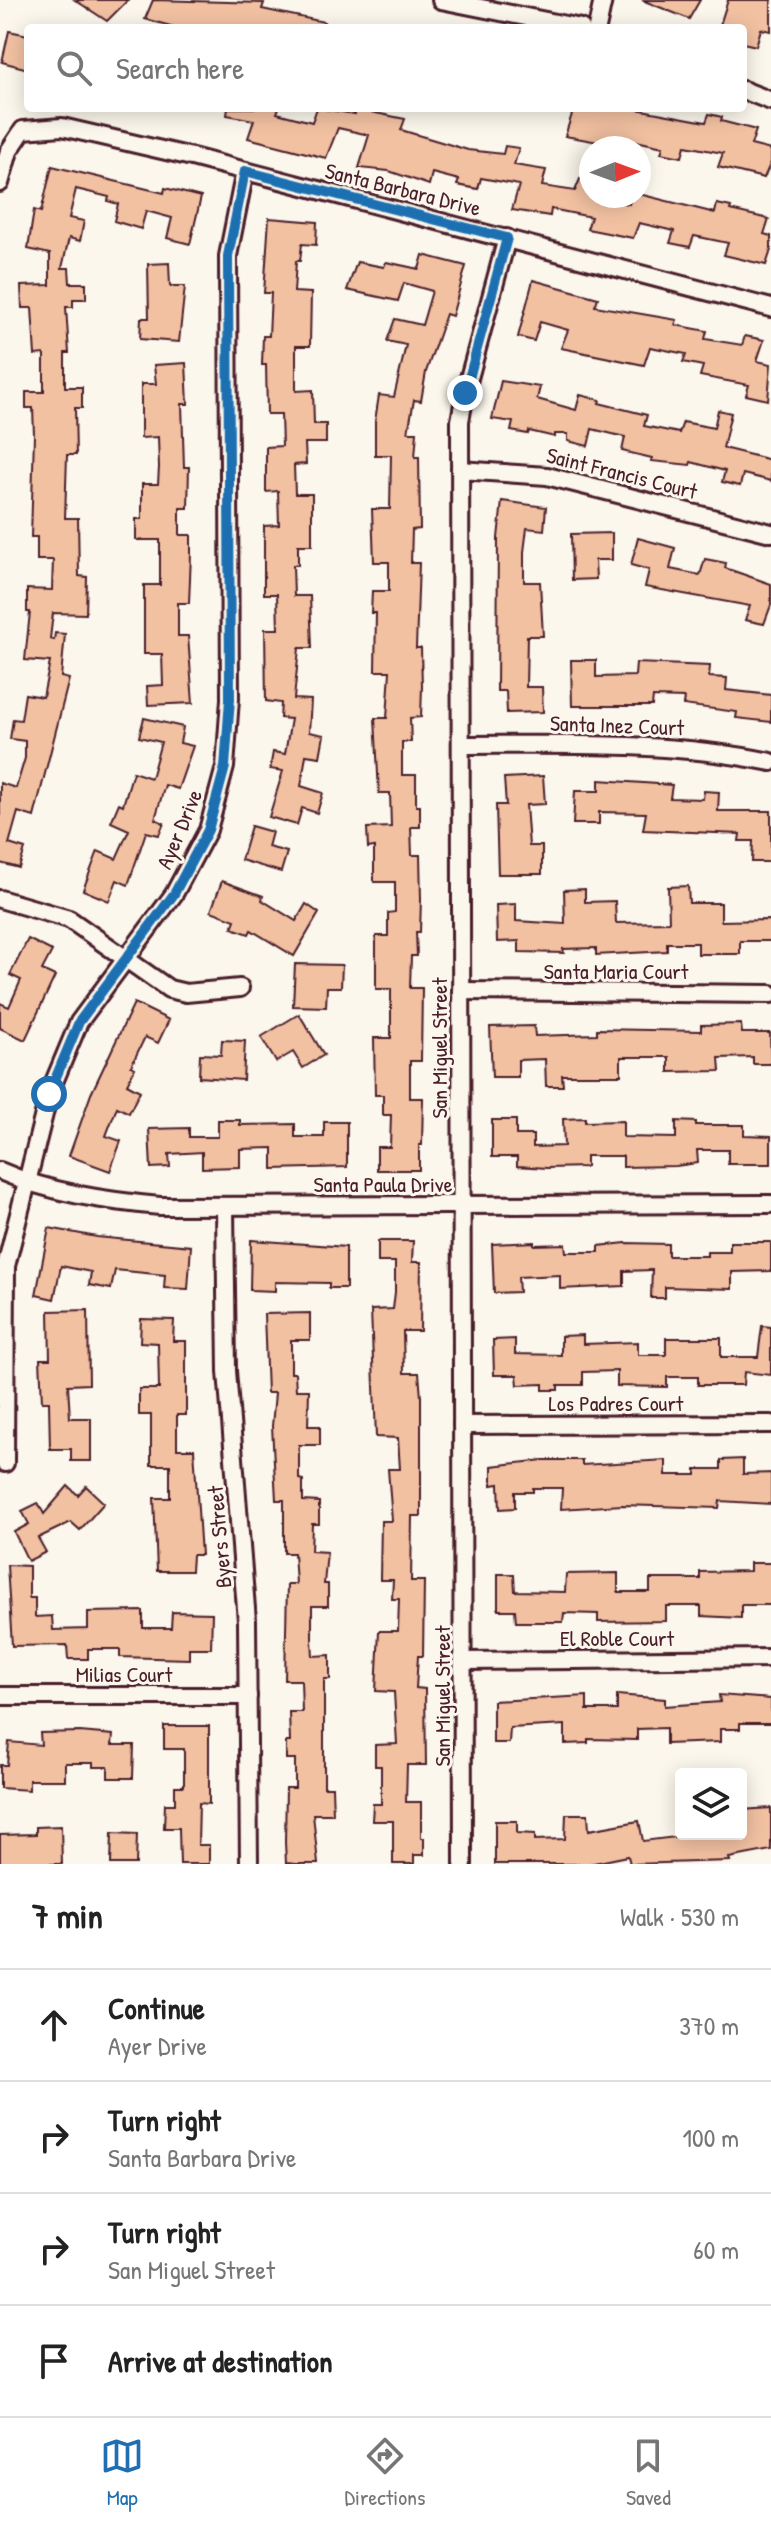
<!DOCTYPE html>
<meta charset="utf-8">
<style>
body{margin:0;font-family:"Patrick Hand",sans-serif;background:#f2f2f2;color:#222}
.controls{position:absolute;right:24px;bottom:24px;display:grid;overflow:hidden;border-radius:8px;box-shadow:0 4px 20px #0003}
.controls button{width:72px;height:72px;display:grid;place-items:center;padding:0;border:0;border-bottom:2px solid #e0e0e0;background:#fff;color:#222;font:40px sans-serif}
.compass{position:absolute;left:579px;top:136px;width:72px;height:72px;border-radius:50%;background:#fff;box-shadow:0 4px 20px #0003;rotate:89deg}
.stop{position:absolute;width:24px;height:24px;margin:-18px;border:6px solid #1f6fb2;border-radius:50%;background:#fff}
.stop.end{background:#1f6fb2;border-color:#fff;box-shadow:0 2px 8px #0008}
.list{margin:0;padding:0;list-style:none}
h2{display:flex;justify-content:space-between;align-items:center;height:104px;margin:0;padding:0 32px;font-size:34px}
h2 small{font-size:26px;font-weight:400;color:#767676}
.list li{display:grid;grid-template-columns:52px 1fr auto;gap:24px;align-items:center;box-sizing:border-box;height:112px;padding:0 32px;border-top:2px solid #e0e0e0}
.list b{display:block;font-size:30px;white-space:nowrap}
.list p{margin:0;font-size:26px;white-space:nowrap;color:#767676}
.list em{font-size:26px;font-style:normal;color:#767676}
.icon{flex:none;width:44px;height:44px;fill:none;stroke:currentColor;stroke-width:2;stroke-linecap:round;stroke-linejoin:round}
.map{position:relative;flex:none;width:771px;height:1864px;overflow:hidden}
.search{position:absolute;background:#fff;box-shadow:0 4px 20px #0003;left:24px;right:24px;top:24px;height:88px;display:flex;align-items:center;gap:20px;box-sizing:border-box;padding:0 28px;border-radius:8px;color:#767676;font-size:30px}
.sheet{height:552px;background:#fff}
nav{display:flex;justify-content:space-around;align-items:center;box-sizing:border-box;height:112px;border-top:2px solid #e0e0e0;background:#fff;font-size:22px;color:#767676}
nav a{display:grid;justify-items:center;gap:4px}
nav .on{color:#1f6fb2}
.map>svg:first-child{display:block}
.building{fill:#f2c1a2;stroke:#4a1f2b;stroke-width:2}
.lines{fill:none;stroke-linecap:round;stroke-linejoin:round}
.street-casing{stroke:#4a1f2b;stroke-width:22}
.street{stroke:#fbf7ec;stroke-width:16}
.route{stroke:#1f6fb2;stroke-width:10}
.labels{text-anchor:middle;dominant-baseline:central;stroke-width:6;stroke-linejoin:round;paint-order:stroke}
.street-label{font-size:22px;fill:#4a1f2b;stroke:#fbf7ec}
</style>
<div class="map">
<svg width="771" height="1864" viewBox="0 0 771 1864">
<rect width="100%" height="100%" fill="#fbf7ec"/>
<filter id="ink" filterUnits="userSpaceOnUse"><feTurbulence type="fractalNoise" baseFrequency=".0125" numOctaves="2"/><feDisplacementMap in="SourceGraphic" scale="16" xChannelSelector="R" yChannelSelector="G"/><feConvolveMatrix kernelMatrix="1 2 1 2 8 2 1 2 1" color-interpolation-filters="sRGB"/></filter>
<g filter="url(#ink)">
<g class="building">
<path d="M75 0H128L107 21Z"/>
<path d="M153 0 264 3 262 9 324 22 323 28H178L145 19Z"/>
<path d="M642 0H700L689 19Z"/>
<path d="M728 0H771V31L761 29 756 46 743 43V28H719Z"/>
<path d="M9 31 28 35V69L2 62Z"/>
<path d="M228 108H279L277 113 312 122 317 108 355 114 356 109 405 119 401 130 468 150 503 154 505 146 519 148 514 165 546 170 542 186 575 191 580 179 591 181V196L629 204 632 196 639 194 715 213 717 204 731 207 730 210 769 219 764 234 771 236V250L766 265 724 255 728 243 694 236 690 247 670 243 674 231 639 223 633 238 587 229 591 217 551 209 550 216 512 210 519 185 481 178 478 189 457 185 459 180 432 173 429 185 389 171 359 168 369 135 338 128 326 158 248 138 254 120 227 115Z"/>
<path d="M574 108H631L706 122 709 114 722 117 721 121 756 130 751 145 771 150V162L764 178 718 167 723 153 685 146 682 157 661 153 663 147 636 141 634 148H614L615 145 565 136Z"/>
<path d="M52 166 164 193 165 188 201 197 190 244 167 238 172 218 146 211 141 229 114 221 118 204 108 201 109 197 76 189 69 218 84 221 80 241 69 238 62 268H69L70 283H86V299H73V307H66L69 353H65V387H82V408H75L76 455H67L65 518H78L79 576 87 577 86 614 53 613 50 639 54 640 55 633 65 634 61 677 69 679 34 817 18 812 9 844 25 849 19 868 0 863V783L16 788 25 758V741L10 739 13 719 21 720 25 694 43 697 50 662 25 660 30 612H27V589L52 590 53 560H37V537H31L34 435 33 408H26V392H44V354L35 355 32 308H22L21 286 50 285V254L28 249 34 210 41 212Z"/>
<path d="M269 218 317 222 316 245 302 244 300 261H296L294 292 311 293 310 346H296V391L313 390 314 424H326V443H305L306 464 294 465 295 494H312V545H298V565H293L294 596H310L312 648H299L294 699 311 700 309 732 324 735 320 757 306 755 301 786 323 793 317 813 302 808 297 825 269 817 283 771 270 769 273 752 285 754 291 719 280 718 281 703 266 701 265 629H278L277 594H264V526L279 525 278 491 266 492V447L282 446 281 414H267L266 365H262L263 336H269L271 293H264Z"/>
<path d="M423 255 466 266 452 316 446 314 426 372 421 401 414 400 408 432H417L415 457H419L420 529 412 530 411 563H419L416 648H421L422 686 421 717 410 718 411 742H402V775H416V806H420V827H411L412 855H420L421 899 420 932H416L417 956H411L410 988H422L421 1061H410V1098H423L422 1145H419V1170H377V1147H390L391 1115H383V1095H375L374 1038H391V989H376V936H388V913L395 912V882H374V847L368 848 367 828 391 827 390 793H379L375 718H387L390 671H375L376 613H371L372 591H389V562H374L372 509H390L391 455H375V421L379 395 394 397 406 345 387 341 395 319 422 325 432 291 404 283 398 301 347 290 357 262 384 267 386 262 419 269Z"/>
<path d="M169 263 170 286H185L179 342 140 339 141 318H149L148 264Z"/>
<path d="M533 280 598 298 595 306 677 320 675 325 707 331 705 339 742 345 745 336 764 340 757 361 771 364 768 400 746 395 749 385 700 376 703 366 683 362 686 354 650 347 644 365 561 348 568 330 540 322 534 341 518 337Z"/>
<path d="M186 363 188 404H182L184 467H189L188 508H180V535H191V554L189 603H178V636H188L193 703 148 705 147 686 163 685 162 654H144V585H160V540H136V519H142V484H158L159 467 158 437 141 438V384H156L154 365Z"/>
<path d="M501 381 540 387 537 399 576 410 580 395 600 400 599 403 647 415 644 426 679 433 683 422 714 428 718 410 731 413 723 448 771 460V481L743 474 740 486 722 482 725 471 691 462 690 465 651 461 652 458 622 451 625 437 592 429 588 446 568 441V434H555V437L529 431 528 434 511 431 513 422 492 419Z"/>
<path d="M502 501 546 507 544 530 527 528 524 552V582H540L543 636H527L526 687H542L543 712 507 713 506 691H497L498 538Z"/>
<path d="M612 533V560H595L596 579 572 580 571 534Z"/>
<path d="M638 538 675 548 670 569 700 575 705 559 726 563 725 568 771 584V605L764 624 745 620 750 606 645 587 649 570 631 565Z"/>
<path d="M571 660H596V677L635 676 636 663 710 666 709 677 727 678 726 690 771 695V722L736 718 737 712 683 705 684 698 653 697 652 706H572Z"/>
<path d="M144 718 183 727 180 743 193 746 178 789 165 785 155 819 164 823 159 835 146 832 128 885 117 880 109 901 83 890 98 851 116 859 129 830 111 822 119 803 123 805 133 772 151 778 161 742 139 737Z"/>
<path d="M543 776 545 804 526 805 529 846H542V874H498L496 805H506L504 778Z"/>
<path d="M599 780 672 785 670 798 703 799 704 791 719 792 718 811H771V862H752L753 841H739L740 834 643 830 646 813 599 812V824H573L575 791H599Z"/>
<path d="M251 826 272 832 268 847 287 852 281 872 241 860Z"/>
<path d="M222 881 263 896 262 900 296 921 306 904 319 913 294 956 251 930 249 934 232 928 235 920 211 911Z"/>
<path d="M688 886 689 903H721V921L771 920V941H740V954H698V943H667V951L596 955V948L563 949 564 953 519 952V941L497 942 496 905 516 904V921L565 924 564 890 585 889V902L615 901 616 923 669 922 668 887Z"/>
<path d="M28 939 52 951 42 970 55 976 25 1040 0 1028V1003L9 1007 21 980 10 975Z"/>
<path d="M295 964 342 965 341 987H327L326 1007 293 1006Z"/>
<path d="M134 1003 169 1020 158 1043 145 1037 131 1066 135 1068 127 1084 140 1091 129 1113 117 1107 106 1136 121 1141 110 1171 69 1156 91 1094Z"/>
<path d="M299 1014 324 1055 303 1068 293 1052 276 1062 261 1037Z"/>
<path d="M741 1024 742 1033H770L771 1064H753V1057L719 1058 720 1071 669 1072V1057H621V1075H562L563 1086H546L545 1059 518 1060V1077H492L490 1027 534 1026 535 1036 597 1034V1029L701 1031V1025Z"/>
<path d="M222 1040 245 1041 243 1080 199 1077 200 1054 221 1055Z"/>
<path d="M585 1118V1122L623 1121V1137L676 1138V1121L696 1122V1125H744V1135L771 1136V1164H728V1150H697L698 1163 676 1166 623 1167V1156H586V1167L547 1168 517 1166V1157H492V1120H516V1135H533V1147L564 1146 563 1119Z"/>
<path d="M218 1120H240V1125L295 1124V1137H324V1122H347V1167L273 1169V1148L240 1149V1167L202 1168V1152L169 1154 170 1167 151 1168 149 1129 189 1128V1137H218Z"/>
<path d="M49 1228 97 1237 191 1246 188 1289 164 1288 165 1275 115 1270 111 1289 89 1285 91 1272 61 1266 54 1299 36 1295Z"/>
<path d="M251 1240 346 1247V1288H329V1283L275 1282V1291L250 1290Z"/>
<path d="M378 1241H413L412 1262H421L420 1331H403L404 1373H419L421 1397V1516H412L411 1581H424L423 1656H418L416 1688 425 1689 426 1765H407L406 1802H421V1838H424V1855H414V1864H393V1821H372L373 1804H381V1766H375V1745L397 1744 394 1692 376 1691 379 1631H398L399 1599H392L393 1580H380L381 1521H392L388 1469H400L398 1438 376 1437 371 1310 393 1309 395 1292V1262H378Z"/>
<path d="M534 1242V1245L565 1244 566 1252H599V1246L626 1243 668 1244V1256H707V1252H730V1242H771V1271L732 1272V1289L665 1287V1298H651L652 1270 624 1271V1286L560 1289V1275L518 1277 519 1292 494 1293 492 1244Z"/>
<path d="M88 1310 89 1384 68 1385 70 1418H91V1461H71V1449H50L49 1402H42L40 1359H50L49 1311Z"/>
<path d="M310 1313V1340H291V1373H295L296 1390H309L308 1426H320V1445H299V1479L303 1480V1501L319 1502V1524H312L311 1551 327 1552 324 1584H328V1606H312V1639L313 1656 330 1655V1679H324V1787H332L333 1814H313L318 1864H296L286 1863 285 1842 286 1788H295V1759H286V1742H290L289 1712H302L301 1680H285L287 1584H296L294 1553H284V1500H276L272 1426 275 1393H267L264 1314Z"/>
<path d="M141 1319 174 1320 173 1341H186V1415H177V1449H194L201 1555H192L191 1571H157L154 1498H170V1465H151V1415H139V1389H159L158 1343 140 1342Z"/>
<path d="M762 1326 771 1327V1375L744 1372 743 1385H698V1377H667V1387L617 1386V1371L583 1372V1385H558V1390H543V1384L518 1385 517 1375H494L493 1340 515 1339V1354L561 1355V1336L583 1335V1344L638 1342V1355H666V1338H721V1357H758Z"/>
<path d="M743 1459V1474L771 1473V1504L720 1501 719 1508 622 1505 561 1509 562 1488H533V1492H515V1508L500 1509 499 1484 492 1485V1466L543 1460H582V1465L666 1460V1475H696V1469H721V1460Z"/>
<path d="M68 1486 78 1495 86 1486 104 1503 80 1530 71 1522 38 1538 46 1552 28 1561 14 1532 29 1524 22 1511 38 1503 44 1514Z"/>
<path d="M750 1563H771V1605H741V1618L701 1616V1606H666V1621L598 1622V1614L564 1613 563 1622H516L515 1610H498V1574H514L515 1591 565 1592 566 1574 618 1573V1592H650V1579H700V1572L750 1571Z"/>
<path d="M7 1565 29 1566V1598H35V1617L52 1616 53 1630 88 1629V1612L143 1611V1628H171L172 1612 212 1613 211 1648H189V1659L120 1657V1649H88V1659H68L67 1645 12 1646Z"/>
<path d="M617 1695 665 1699V1706L720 1702 719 1695 771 1699V1723H740V1729H720V1742L666 1744V1728L637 1729V1740L588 1739V1743L565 1744V1725L510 1728 509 1743H493V1701L587 1696V1710H617Z"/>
<path d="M164 1726H209V1804L199 1803 198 1845H209V1864H180L179 1828H164L165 1804H175V1786H184V1749H164Z"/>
<path d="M80 1732 113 1735 112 1745H134L133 1778H108V1767H93V1763H65V1780H29V1790L0 1788V1765H7L9 1742 41 1745 40 1733Z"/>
<path d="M771 1808V1850L729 1858 730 1861 630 1864 628 1856 589 1864H495V1821H517V1833L535 1834V1840L565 1839 566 1814H588L589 1830 639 1821 643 1841 676 1837 675 1834H741V1810Z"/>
<path d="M61 1826 62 1864H0V1835L36 1834V1827Z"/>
<path d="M112 1833 137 1834 136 1864H111Z"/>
</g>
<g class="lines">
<defs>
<g id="street">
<path d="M441 0 581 28"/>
<path d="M597 28 603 0"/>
<path d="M743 90 771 101"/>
<path d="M0 183 9 151 23 130 62 127 192 157 771 308"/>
<path d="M460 470 547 476 771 533"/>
<path d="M461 745C565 745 669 741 771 762"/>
<path d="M0 899 69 919 169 989 186 993 240 988"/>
<path d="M461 991 771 994"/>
<path d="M0 1171C50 1193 106 1201 160 1206L771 1204"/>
<path d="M225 1206 227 1371 247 1621 249 1864"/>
<path d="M462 1425 771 1424"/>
<path d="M5 1463 6 1266 49 1094 79 1022 174 894 208 830 225 767 230 699 228 256 245 171"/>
<path d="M464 1661 771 1658"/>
<path d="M0 1696H248"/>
<path d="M463 1864 460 421 465 393 507 238"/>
</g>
</defs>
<use href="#street" class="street-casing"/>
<use href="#street" class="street"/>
</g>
</g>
<g class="lines" filter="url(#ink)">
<path class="route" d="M49 1094 79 1022 174 894 208 830 225 767 230 699 228 256 245 171 507 238 465 393"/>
</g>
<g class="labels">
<g class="street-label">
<text transform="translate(403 189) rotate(14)">Santa Barbara Drive</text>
<text transform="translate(622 473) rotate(14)">Saint Francis Court</text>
<text transform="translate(617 725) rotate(2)">Santa Inez Court</text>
<text transform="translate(179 829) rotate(-67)">Ayer Drive</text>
<text x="616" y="971">Santa Maria Court</text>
<text transform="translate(439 1048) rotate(-90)">San Miguel Street</text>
<text x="383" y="1184">Santa Paula Drive</text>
<text x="616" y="1403">Los Padres Court</text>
<text transform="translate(219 1537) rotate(-95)">Byers Street</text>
<text x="617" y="1638">El Roble Court</text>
<text x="124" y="1674">Milias Court</text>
<text transform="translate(442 1696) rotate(-90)">San Miguel Street</text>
</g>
</g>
</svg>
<div class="controls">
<button><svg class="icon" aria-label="layers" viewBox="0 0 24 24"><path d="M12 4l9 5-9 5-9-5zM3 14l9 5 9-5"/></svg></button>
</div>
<svg class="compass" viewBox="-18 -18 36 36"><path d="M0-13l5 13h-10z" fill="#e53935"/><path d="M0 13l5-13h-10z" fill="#767676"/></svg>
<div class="stop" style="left:49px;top:1094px"></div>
<div class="stop end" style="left:465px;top:393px"></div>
<div class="search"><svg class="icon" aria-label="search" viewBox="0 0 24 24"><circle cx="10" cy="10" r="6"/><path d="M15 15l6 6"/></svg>Search here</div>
</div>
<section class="sheet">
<h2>7 min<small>Walk · 530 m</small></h2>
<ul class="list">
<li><svg class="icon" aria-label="ahead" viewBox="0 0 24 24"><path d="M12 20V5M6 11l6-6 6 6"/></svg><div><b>Continue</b><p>Ayer Drive</p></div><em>370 m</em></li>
<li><svg class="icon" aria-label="right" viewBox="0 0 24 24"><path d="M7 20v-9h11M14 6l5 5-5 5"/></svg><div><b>Turn right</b><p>Santa Barbara Drive</p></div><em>100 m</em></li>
<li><svg class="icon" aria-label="right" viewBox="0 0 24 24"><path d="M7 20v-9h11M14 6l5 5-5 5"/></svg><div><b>Turn right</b><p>San Miguel Street</p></div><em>60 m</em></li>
<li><svg class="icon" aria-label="arrive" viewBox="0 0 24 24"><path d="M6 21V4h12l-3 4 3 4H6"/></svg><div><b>Arrive at destination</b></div></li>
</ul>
</section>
<nav>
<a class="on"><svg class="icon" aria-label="map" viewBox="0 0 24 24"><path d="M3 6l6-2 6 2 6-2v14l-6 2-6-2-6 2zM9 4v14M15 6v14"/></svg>Map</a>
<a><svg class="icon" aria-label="directions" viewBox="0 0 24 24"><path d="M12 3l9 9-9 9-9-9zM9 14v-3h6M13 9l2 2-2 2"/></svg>Directions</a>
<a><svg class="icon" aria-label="saved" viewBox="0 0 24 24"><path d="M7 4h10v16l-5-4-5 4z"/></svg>Saved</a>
</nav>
